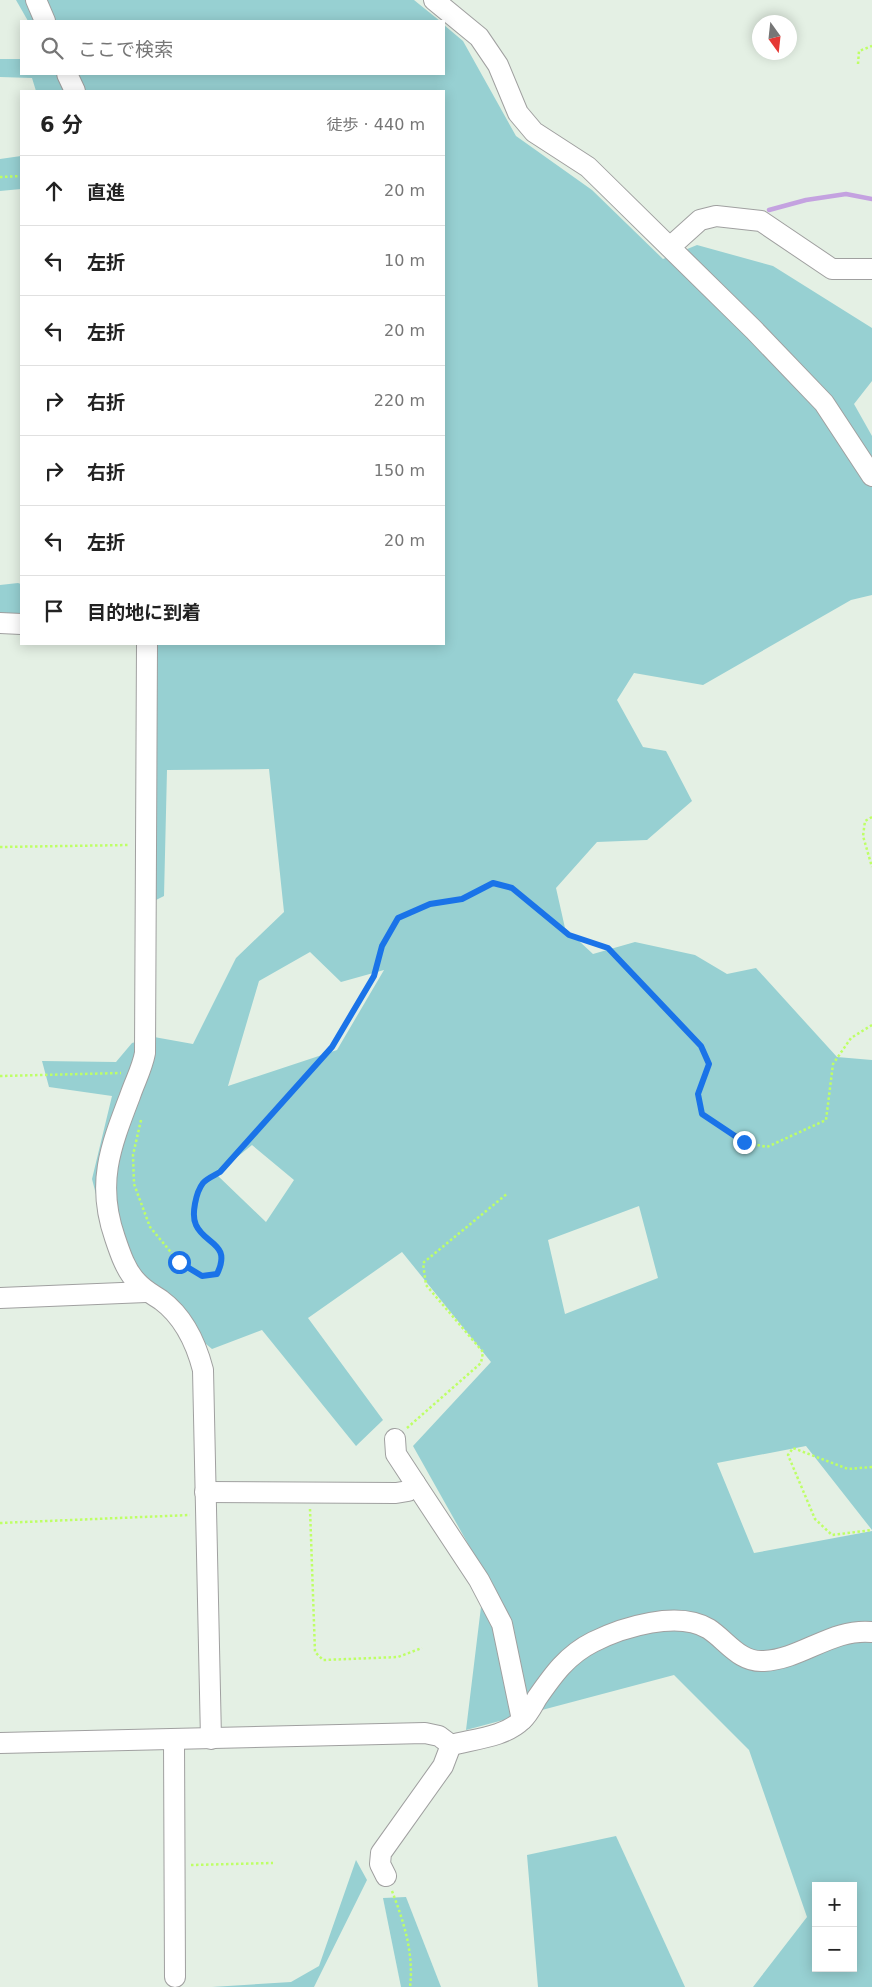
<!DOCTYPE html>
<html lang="ja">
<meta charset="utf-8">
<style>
body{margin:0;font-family:"DejaVu Sans","Noto Sans JP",sans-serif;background:#f6f6f6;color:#222}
.controls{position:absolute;right:15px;bottom:15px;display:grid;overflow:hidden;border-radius:0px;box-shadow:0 2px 12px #0003}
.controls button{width:45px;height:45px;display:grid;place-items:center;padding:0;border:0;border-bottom:1px solid #e0e0e0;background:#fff;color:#222;font:25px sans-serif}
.compass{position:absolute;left:752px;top:15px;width:45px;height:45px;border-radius:50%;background:#fff;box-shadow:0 2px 12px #0003;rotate:165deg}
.stop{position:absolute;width:15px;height:15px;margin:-11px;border:4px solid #1a73e8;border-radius:50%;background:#fff}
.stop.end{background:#1a73e8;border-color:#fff;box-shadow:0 1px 5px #0008}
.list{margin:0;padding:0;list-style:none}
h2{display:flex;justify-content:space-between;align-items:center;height:65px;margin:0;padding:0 20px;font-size:21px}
h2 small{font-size:16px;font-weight:400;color:#767676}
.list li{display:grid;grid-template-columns:32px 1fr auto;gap:15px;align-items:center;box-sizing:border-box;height:70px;padding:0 20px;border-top:1px solid #e0e0e0}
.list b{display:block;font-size:19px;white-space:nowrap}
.list em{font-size:16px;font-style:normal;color:#767676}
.icon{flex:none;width:28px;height:28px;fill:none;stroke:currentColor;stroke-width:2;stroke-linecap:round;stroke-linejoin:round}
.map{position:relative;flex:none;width:872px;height:1987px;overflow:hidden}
.search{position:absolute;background:#fff;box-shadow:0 2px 12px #0003;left:20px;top:20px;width:425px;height:55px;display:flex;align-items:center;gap:12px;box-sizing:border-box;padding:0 18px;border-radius:0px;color:#767676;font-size:19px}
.panel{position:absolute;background:#fff;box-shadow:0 2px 12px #0003;left:20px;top:90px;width:425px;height:555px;border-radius:0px}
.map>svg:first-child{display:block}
.forest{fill:#97d0d2;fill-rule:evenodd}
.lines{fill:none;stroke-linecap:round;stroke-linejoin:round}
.stream{stroke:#c4a2e0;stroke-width:4.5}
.minor-casing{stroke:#a0a0a0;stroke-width:22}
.path{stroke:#beff66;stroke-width:2.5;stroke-dasharray:2.5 2.5;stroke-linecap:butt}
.minor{stroke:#fff;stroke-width:20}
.route{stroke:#1a73e8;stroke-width:6}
</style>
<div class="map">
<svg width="872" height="1987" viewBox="0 0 872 1987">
<rect width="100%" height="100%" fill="#e4f0e4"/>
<g class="forest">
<path d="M16 0H414L440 21H28Z"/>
<path d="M444 25 463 41 516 136 592 190 663 259 697 245 773 266 872 328V381L854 404 872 436V595L851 600 703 685 634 673 617 700 643 747 666 751 692 801 647 840 597 842 556 888 565 928 593 954 635 942 695 955 727 974 756 968 837 1057 872 1060V1530L806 1446 717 1463 754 1553 872 1531V1987H753L807 1917 749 1750 674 1675 466 1730 485 1574 413 1446 491 1362 402 1252 308 1318 383 1420 356 1446 262 1330 212 1349 115 1268 92 1179 112 1096 49 1087 42 1061 116 1062 132 1043 154 1037 193 1044 236 958 284 912 269 769 167 770 164 896 154 901 151 644H444V91H36L32 78 0 77V59H21V74H444ZM310 952 341 982 384 970 337 1050 228 1086 259 981ZM252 1145 294 1180 266 1222 216 1174ZM639 1206 658 1278 565 1314 548 1240ZM816 1886H853V1968H816Z"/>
<path d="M21 156V189L0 191V159Z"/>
<path d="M18 583 21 584V622H0V585Z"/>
<path d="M616 1836 685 1987H538L527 1855Z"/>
<path d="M356 1860 367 1880 314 1987H212L291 1982 319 1966Z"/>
<path d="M406 1897 441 1987H401L383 1898Z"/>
</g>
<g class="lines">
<path class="stream" d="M769 210 806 200 846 194 872 199"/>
<defs>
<g id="minor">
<path d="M36 0 45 21"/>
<path d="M434 0 479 37 498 65 518 113 534 132 588 167 754 330 824 403 872 476"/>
<path d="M67 74 75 91"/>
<path d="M670 247 700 220 716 216 761 221 832 269H872"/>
<path d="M0 623 21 624"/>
<path d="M147 644 145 1053C142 1069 135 1081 130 1096 110 1148 96 1184 115 1238 120 1253 126 1271 137 1282 144 1290 152 1294 161 1300 184 1317 196 1343 203 1370L211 1739"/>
<path d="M0 1298 146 1292"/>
<path d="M415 1483 479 1580 502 1624 522 1720"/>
<path d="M205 1492 396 1493 408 1491 415 1483 396 1454 395 1439"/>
<path d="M174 1740 175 1977"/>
<path d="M0 1743 425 1733 439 1736 451 1745C474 1739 505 1737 522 1720 528 1715 533 1705 537 1698 553 1675 567 1655 593 1642 623 1627 678 1610 709 1629 727 1641 740 1663 764 1661 802 1659 832 1628 872 1632"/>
<path d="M386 1876 380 1864 381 1853 443 1766 451 1745"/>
</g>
</defs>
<use href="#minor" class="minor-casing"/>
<g class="path">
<path d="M858 64 859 51 872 46"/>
<path d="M0 177 21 176"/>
<path d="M872 817 865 821 863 836 872 867"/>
<path d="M0 847 130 845"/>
<path d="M0 1076 121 1073"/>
<path d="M141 1120 133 1155 134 1184 150 1227 179 1262 202 1276 217 1274C232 1243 205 1245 196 1225 191 1214 196 1192 203 1183 206 1179 215 1175 220 1172L332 1047 374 976 381 946 398 918 430 904 462 899 493 883 512 888 569 935 608 948 701 1046 709 1064 698 1094 701 1114 743 1142 767 1147 826 1120 833 1064 851 1038 872 1025"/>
<path d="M407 1428 481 1363 483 1352 426 1285 423 1263 508 1193"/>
<path d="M872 1467 848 1469 793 1448 788 1455 815 1519 832 1535 872 1530"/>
<path d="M310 1509 315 1652 323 1660 398 1657 422 1648"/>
<path d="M0 1523 190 1515"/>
<path d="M191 1865 273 1863"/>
<path d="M392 1891C404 1922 414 1954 410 1987"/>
</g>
<use href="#minor" class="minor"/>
</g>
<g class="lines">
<path class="route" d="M179 1262 202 1276 217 1274C232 1243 205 1245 196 1225 191 1215 196 1192 203 1183 206 1179 215 1175 220 1172L332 1047 374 976 382 946 398 918 430 904 462 899 493 883 512 888 569 935 608 948 701 1046 709 1064 698 1094 702 1114 744 1142"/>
</g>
</svg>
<div class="controls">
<button>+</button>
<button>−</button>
</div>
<svg class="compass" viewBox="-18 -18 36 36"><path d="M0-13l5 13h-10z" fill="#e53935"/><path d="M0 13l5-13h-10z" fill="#767676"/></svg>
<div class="stop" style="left:179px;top:1262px"></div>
<div class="stop end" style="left:744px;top:1142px"></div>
<div class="search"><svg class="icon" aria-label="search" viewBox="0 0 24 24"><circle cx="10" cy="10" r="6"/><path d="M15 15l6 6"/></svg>ここで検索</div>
<section class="panel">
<h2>6 分<small>徒歩 · 440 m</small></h2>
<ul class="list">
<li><svg class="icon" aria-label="ahead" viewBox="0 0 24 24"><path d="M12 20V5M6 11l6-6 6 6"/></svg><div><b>直進</b></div><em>20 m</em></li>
<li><svg class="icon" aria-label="left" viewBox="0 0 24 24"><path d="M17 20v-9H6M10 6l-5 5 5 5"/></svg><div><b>左折</b></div><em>10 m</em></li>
<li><svg class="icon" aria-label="left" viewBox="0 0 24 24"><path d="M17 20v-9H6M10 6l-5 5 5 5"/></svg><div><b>左折</b></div><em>20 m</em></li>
<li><svg class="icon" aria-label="right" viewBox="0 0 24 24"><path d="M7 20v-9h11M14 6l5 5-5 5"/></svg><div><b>右折</b></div><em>220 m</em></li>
<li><svg class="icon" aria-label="right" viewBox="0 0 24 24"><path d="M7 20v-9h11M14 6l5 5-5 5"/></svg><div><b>右折</b></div><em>150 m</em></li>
<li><svg class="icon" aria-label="left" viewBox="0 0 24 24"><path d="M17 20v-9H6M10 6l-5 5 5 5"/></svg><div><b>左折</b></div><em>20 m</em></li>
<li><svg class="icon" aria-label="arrive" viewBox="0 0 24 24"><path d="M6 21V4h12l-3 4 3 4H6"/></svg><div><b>目的地に到着</b></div></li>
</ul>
</section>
</div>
